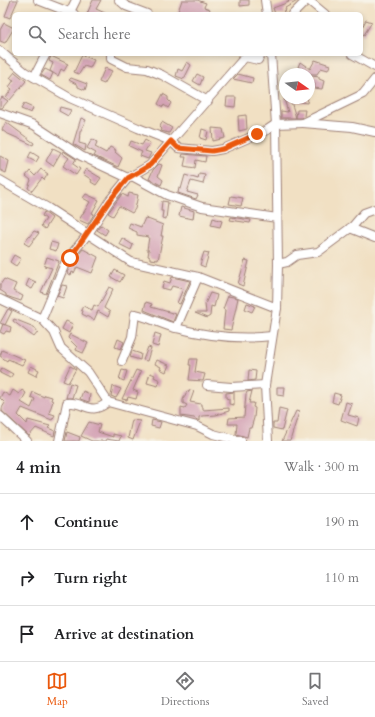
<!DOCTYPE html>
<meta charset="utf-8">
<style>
body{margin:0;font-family:Cardo,serif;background:#f2f2f2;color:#202124}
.compass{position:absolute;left:279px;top:68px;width:36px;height:36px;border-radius:50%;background:#fff;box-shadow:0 2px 6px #0003;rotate:104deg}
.stop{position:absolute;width:12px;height:12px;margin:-9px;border:3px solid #ea580c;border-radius:50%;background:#fff}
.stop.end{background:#ea580c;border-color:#fff;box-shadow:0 1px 4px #0008}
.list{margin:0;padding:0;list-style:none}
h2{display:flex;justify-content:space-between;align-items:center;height:52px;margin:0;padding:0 16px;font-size:17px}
h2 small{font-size:13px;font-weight:400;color:#757577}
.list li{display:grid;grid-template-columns:26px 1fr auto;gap:12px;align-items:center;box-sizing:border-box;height:56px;padding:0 16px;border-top:1px solid #e0e0e0}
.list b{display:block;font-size:15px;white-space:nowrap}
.list em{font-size:13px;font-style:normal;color:#757577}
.icon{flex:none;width:22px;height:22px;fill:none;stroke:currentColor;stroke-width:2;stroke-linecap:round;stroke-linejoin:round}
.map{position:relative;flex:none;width:375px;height:441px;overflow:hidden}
.search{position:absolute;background:#fff;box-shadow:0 2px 6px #0003;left:12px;right:12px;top:12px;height:44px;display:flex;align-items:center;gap:10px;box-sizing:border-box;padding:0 14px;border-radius:6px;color:#757577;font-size:15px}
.sheet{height:220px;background:#fff}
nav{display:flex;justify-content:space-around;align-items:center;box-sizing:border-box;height:56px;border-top:1px solid #e0e0e0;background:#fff;font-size:11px;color:#757577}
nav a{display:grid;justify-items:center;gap:2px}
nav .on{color:#ea580c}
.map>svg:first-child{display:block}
.building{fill:#d4a3b5}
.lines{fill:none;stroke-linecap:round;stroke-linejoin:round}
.minor-casing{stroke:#9e8077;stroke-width:10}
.minor{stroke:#fff;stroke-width:8}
.route{stroke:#ea580c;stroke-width:5}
</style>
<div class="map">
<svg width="375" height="441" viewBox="0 0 375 441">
<rect width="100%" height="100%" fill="#f7f3e8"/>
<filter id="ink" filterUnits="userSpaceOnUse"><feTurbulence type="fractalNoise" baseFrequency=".025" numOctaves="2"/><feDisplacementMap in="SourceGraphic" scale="8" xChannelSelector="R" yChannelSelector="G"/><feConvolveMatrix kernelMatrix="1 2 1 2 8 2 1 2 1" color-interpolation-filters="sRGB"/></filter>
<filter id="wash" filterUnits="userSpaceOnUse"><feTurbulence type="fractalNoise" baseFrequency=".012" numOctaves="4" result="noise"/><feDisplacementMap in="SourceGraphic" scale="16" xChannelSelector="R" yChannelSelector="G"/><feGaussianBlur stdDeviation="0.9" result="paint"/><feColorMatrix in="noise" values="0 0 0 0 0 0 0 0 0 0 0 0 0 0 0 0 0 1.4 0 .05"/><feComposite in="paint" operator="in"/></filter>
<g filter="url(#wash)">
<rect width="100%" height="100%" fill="#f1e0c3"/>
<g id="blocks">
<g class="building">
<path d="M11 0H18L10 18 5 16Z"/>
<path d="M93 0H101L96 9 107 14H87Z"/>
<path d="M182 0H197L206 3 204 7 210 9 208 14H177Z"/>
<path d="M240 0H249V5L240 6Z"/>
<path d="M287 0H299L285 8 286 10 283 11 286 14H275L273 8 289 2Z"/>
<path d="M366 20 372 22 364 35 361 33V29Z"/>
<path d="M4 23 14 28 5 43 0 41V30Z"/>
<path d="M82 55 94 60 90 68 84 66 79 74 74 72Z"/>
<path d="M51 56 68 64 64 71 61 69 58 76 50 71 53 63 49 61Z"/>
<path d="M315 60 330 65 328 70 321 68 317 74H301L302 69 298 67 300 62 310 69Z"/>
<path d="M187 62 191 65 184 79 176 76 178 69 182 71Z"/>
<path d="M105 68 112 71 104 84 99 82Z"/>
<path d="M45 69 53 73 50 80 41 75Z"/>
<path d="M15 72 26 81 10 100 6 97 12 89 9 87 14 80 10 78Z"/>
<path d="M197 74 203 77 200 85 193 81Z"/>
<path d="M238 74 253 78 252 83 233 79Z"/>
<path d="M312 76 319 77V79L324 81 322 89 314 88 315 84 309 80Z"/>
<path d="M71 78 87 84 85 90 78 87V85L69 80Z"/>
<path d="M163 94 168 97V100L171 103 168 108 164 105 163 107 158 104Z"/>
<path d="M2 97 8 101 2 108H0V100Z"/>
<path d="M227 97H236L235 107 226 106Z"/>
<path d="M290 98 296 118 297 110H305L304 116 302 118H281V111L288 112 284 99Z"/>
<path d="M293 98H308L307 103 293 101Z"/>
<path d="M24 104 33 108 31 113 21 109Z"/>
<path d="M60 107 71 110 68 116 59 111Z"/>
<path d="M246 115 247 129 239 131 238 116Z"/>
<path d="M81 118 86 120 80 132 79 143 86 145 85 151 73 144Z"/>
<path d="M6 122 34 143 33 145 6 133 2 130Z"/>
<path d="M162 122 172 128 169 133 161 131 162 129 160 127Z"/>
<path d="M212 128 223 129 225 138 213 141Z"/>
<path d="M202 129 208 131 206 140 200 138Z"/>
<path d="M92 139 97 142 95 147 106 153 110 147 116 150 115 152 122 158 118 167 94 156 96 153 87 148Z"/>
<path d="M145 140 150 143 145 151 151 153 148 159 140 156 142 152 129 146 131 141 142 145Z"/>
<path d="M53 148 61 152 53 166 46 161Z"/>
<path d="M63 151 76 159 73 164 80 169 76 175 63 166 69 158 62 153Z"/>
<path d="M31 152 39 157 36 162 28 158Z"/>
<path d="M183 154 206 156 205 162 196 160 195 168 184 166 186 157H182Z"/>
<path d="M0 156 9 161 6 173 0 170Z"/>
<path d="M159 164 162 165 158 176 163 180 161 185 149 179 153 170Z"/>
<path d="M41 169 48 174 44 180 42 178 32 191 28 188 31 180 26 176 30 171 35 176Z"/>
<path d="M86 169 101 178 96 185 91 182 92 180 83 174Z"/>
<path d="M199 174 205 175 203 184 191 181 187 192 198 195 196 199 178 193 179 188 181 189 185 175 198 179Z"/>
<path d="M129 193 138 195 135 209 132 213 119 206 113 216 108 213 122 194 128 197Z"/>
<path d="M86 194 99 200 92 213 94 214 88 224 79 220 90 202 83 198Z"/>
<path d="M231 196 243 198 241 206 229 204Z"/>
<path d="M162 201 168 202 166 219 162 218 163 211H161Z"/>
<path d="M181 207 194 211 193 219 179 216Z"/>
<path d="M44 212 52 218 45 229 41 226 46 219 42 216Z"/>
<path d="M231 217 251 220 250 223 230 220Z"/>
<path d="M145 218 163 225 161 236H163L158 260 150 259V257L148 256 149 250H147L149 237 137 235V232L128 228 130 223 141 227Z"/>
<path d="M213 218 222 221 220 227 211 225Z"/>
<path d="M101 225 108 230 105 235 97 230Z"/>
<path d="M34 231 39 233 29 246 24 243Z"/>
<path d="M122 238 133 245 131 250 119 244Z"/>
<path d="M51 242 58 244 56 251 49 249Z"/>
<path d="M83 249 98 257 92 273 77 267 74 273 72 272 71 275 67 273 71 264Z"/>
<path d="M204 252 209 253 205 267 200 265Z"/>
<path d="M14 255 21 259 16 266 10 262Z"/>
<path d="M47 257 59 261 46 294 41 292 52 268 44 266Z"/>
<path d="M245 260 249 261 243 286 238 284Z"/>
<path d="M115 270 124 275 120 282 111 277Z"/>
<path d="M172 277 190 281 180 304 177 303 183 289 172 286 170 290 162 288 164 281 170 283Z"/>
<path d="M4 279 16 284 13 291 23 296 21 301 6 296V294L0 290V285Z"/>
<path d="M29 279 36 282 32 289 26 286Z"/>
<path d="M62 285 67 286 63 298 57 296Z"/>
<path d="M109 287 113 289 104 308 110 312 108 317 98 311 94 320 82 314 83 311 81 310 83 306 92 310 94 305 98 307Z"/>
<path d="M210 293 217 295 214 307 211 306 210 316 207 318 195 313H206L205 304Z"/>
<path d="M228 296 238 298 231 330 223 329 225 310 223 309Z"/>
<path d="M146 302 152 304 151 307 176 314 173 322 144 310Z"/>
<path d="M247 303 255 306 252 312 245 309Z"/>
<path d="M8 309 12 311 5 325 0 323Z"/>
<path d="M14 319 34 327 38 332 34 337 13 321Z"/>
<path d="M66 321 73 324 69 333 62 329Z"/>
<path d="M3 324 11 327 10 332 6 331 4 334 0 332Z"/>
<path d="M155 333 161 335 158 347 152 345Z"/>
<path d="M70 334 88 343 83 353 76 350 77 347 68 338Z"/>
<path d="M118 339 124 342 121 349 115 347Z"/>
<path d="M148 347 151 348 147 361 143 360Z"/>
<path d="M2 350 4 351 25 360 22 365 8 359 7 361 0 356Z"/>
<path d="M132 351 141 354 140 360 130 357Z"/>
<path d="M190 359H197L195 372 205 374 203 381 189 380 191 365H189Z"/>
<path d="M157 360 169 365 166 372 160 369 161 367 155 364Z"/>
<path d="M31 366 39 370 36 376 28 372Z"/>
<path d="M70 366 76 369 68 383 63 381Z"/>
<path d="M2 368 13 374 10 378 0 373Z"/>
<path d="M122 370 127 371 124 381 119 379Z"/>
<path d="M136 370 141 372 133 390 138 392 136 399 128 397 127 400 122 399Z"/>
<path d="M249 370 256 371 255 380 248 381Z"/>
<path d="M150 373 155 375 154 377 160 380 158 386 147 383Z"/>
<path d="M70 383 76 385 72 398H66Z"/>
<path d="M113 386 121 389 116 398 111 396Z"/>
<path d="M277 387H285L284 396 277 395Z"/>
<path d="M13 390 19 394 22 390 26 393 21 402 31 408 35 399 31 397 33 392 44 397 45 395 52 397 51 400 53 401 49 413 55 415 52 420 22 408 18 415 27 424 28 420 50 426 48 428 55 431 54 436 36 428 29 436 2 411V408L5 403 0 398 3 392 10 396Z"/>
<path d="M190 390 194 391 190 402 201 404V406L203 407V410L229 408V411L216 415 202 416 199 417V421L194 418 181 416V407L185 408 187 405 183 403V400L187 391 189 392Z"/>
<path d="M83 391 90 394 89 402 80 399Z"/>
<path d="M252 391 249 403H254L253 407 255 408 254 418 251 428H249L247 437 236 434 237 424H228L229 418 244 417 246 394 247 392Z"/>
<path d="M234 392V405L229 404V399L226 398V393Z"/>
<path d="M334 393 341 395 338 404 332 402Z"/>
<path d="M346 402 352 404 348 415 359 418 357 426 341 420Z"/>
<path d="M279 408 287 410 282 430 273 428V423H277Z"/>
<path d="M296 411 299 412 290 441H282Z"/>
<path d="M132 420 140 421 133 440 128 438Z"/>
<path d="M152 420 161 422 159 428 151 426Z"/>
<path d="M89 422 100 425 98 432 113 437V434L121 436 119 441 106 439 105 441H92L81 436Z"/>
<path d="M67 432 80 437 79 441H65Z"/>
</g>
</g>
</g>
<g filter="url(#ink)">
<use href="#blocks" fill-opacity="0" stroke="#9e8077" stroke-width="1"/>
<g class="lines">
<defs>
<g id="minor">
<path d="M38 0 74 14"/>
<path d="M119 0 126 6 147 14"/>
<path d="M265 0 267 14"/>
<path d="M308 0 325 14"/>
<path d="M69 14 76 0"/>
<path d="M293 14 307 0"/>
<path d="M0 51 25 72 70 98 138 128 171 141 178 148 212 151 223 149 267 130 276 124 303 123 363 94 375 79"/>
<path d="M111 54V59L127 67 147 69 162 75 208 101"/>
<path d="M352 54 375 67"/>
<path d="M34 77 46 54"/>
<path d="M0 113 34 125 81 156 128 178 150 165 245 57 258 60 261 54"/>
<path d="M303 123 352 127 375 132"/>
<path d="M132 176 167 195 202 207 277 218"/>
<path d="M0 180 48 208 131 262 198 277 277 308"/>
<path d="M350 228 375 238"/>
<path d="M278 264 287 262 297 255 318 252 353 226 364 213 375 209"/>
<path d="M0 299 42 319 66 261 88 234 110 200 128 178"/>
<path d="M42 319 54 332 61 348 88 372 108 402 197 426 213 434 241 441"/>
<path d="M176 328 198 277"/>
<path d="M122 361 132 337 135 314C149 317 162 325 176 328 207 336 240 340 272 336"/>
<path d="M207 385 231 387 265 385"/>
<path d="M0 416 27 441"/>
<path d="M59 441 67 403C84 401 90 417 108 402"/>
<path d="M268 441 265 385 277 308 278 264 276 124 271 54"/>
</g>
</defs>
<use href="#minor" class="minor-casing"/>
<use href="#minor" class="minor"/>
</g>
</g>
<g class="lines" filter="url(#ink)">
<path class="route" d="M70 258 110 200 128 178 150 165 171 141 178 148 212 151 223 149 257 134"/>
</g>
</svg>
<svg class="compass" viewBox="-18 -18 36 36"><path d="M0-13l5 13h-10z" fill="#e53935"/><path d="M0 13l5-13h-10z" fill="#757577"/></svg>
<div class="stop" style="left:70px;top:258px"></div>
<div class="stop end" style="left:257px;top:134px"></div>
<div class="search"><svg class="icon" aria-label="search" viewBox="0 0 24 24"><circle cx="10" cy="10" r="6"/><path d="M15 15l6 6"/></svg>Search here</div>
</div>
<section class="sheet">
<h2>4 min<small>Walk · 300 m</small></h2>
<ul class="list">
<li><svg class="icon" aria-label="ahead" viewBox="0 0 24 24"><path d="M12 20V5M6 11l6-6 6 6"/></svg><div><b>Continue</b></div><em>190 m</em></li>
<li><svg class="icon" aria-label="right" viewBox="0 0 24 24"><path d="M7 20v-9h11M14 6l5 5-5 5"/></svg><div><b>Turn right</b></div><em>110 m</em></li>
<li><svg class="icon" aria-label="arrive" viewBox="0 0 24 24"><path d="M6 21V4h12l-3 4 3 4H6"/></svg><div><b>Arrive at destination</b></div></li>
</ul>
</section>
<nav>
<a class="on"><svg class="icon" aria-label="map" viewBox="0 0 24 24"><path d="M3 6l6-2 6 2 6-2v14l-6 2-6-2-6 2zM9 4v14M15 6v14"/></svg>Map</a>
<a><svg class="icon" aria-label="directions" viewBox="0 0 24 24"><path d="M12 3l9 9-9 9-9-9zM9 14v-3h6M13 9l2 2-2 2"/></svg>Directions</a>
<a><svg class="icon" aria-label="saved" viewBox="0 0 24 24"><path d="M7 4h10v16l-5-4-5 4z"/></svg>Saved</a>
</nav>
